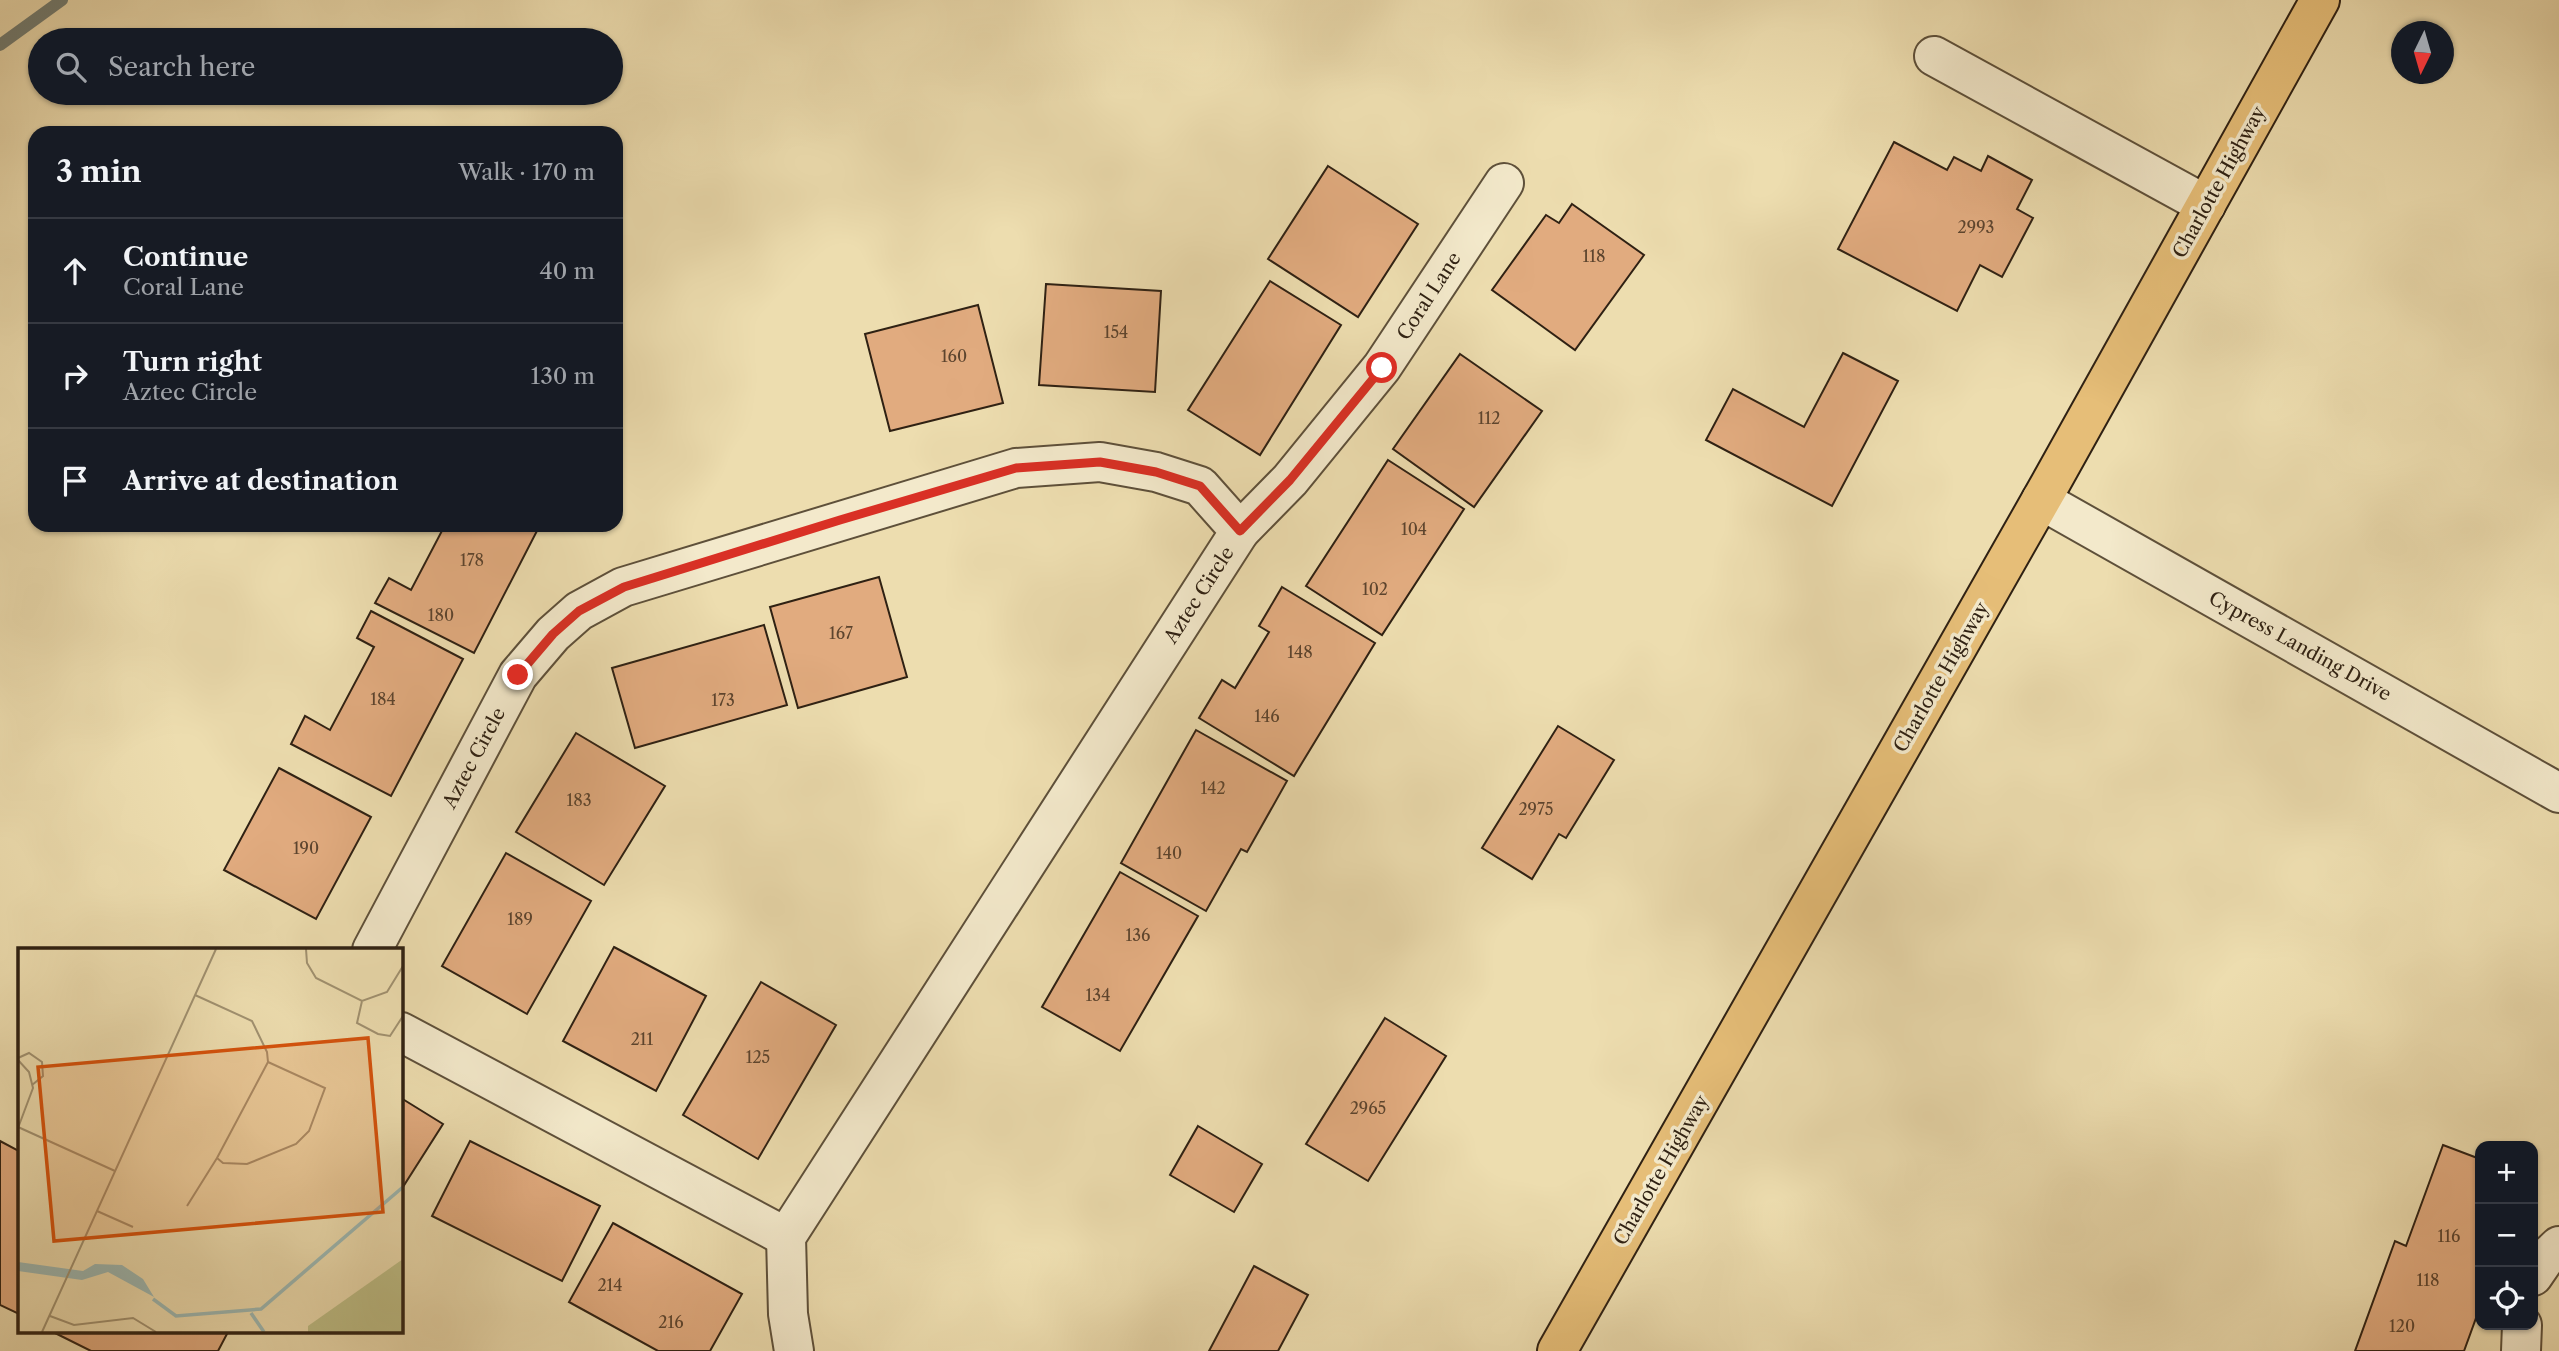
<!DOCTYPE html>
<meta charset="utf-8">
<style>
body{margin:0;font-family:"Libre Caslon Text",serif;background:#242831;color:#f1f3f6}
.controls{position:absolute;right:21px;bottom:21px;display:grid;overflow:hidden;border-radius:14px;box-shadow:0 2px 5px #0004}
.controls button{width:63px;height:63px;display:grid;place-items:center;padding:0;border:0;border-bottom:2px solid #363941;background:#171b24;color:#f1f3f6;font:35px sans-serif}
.compass{position:absolute;left:2391px;top:21px;width:63px;height:63px;border-radius:50%;background:#171b24;box-shadow:0 2px 5px #0004;rotate:185deg}
.stop{position:absolute;width:21px;height:21px;margin:-16px;border:5px solid #d93025;border-radius:50%;background:#fff}
.stop.end{background:#d93025;border-color:#fff;box-shadow:0 2px 7px #0008}
.list{margin:0;padding:0;list-style:none}
h2{display:flex;justify-content:space-between;align-items:center;height:91px;margin:0;padding:0 28px;font-size:30px}
h2 small{font-size:23px;font-weight:400;color:#9ea1a6}
.list li{display:grid;grid-template-columns:46px 1fr auto;gap:21px;align-items:center;box-sizing:border-box;height:105px;padding:0 28px;border-top:2px solid #363941}
.list b{display:block;font-size:26px;white-space:nowrap}
.list p{margin:0;font-size:23px;white-space:nowrap;color:#9ea1a6}
.list em{font-size:23px;font-style:normal;color:#9ea1a6}
.icon{flex:none;width:38px;height:38px;fill:none;stroke:currentColor;stroke-width:2;stroke-linecap:round;stroke-linejoin:round}
.map{position:relative;flex:none;width:2559px;height:1351px;overflow:hidden}
.search{position:absolute;background:#171b24;box-shadow:0 2px 5px #0004;left:28px;top:28px;width:595px;height:77px;display:flex;align-items:center;gap:18px;box-sizing:border-box;padding:0 24px;border-radius:38px;color:#9ea1a6;font-size:26px}
.panel{position:absolute;background:#171b24;box-shadow:0 2px 5px #0004;left:28px;top:126px;width:595px;height:406px;border-radius:21px}
.map>svg:first-child{display:block}
.lines{fill:none;stroke-linecap:round;stroke-linejoin:round}
.stream{stroke:#717d74;stroke-width:12}
.building{fill:#e1ab7f;stroke:#2f2113;stroke-width:2}
.minor-casing{stroke:#5e503a;stroke-width:42}
.major-casing{stroke:#2f2113;stroke-width:42}
.minor{stroke:#f3e9cb;stroke-width:38}
.major{stroke:#e6be78;stroke-width:38}
.route{stroke:#d93025;stroke-width:9}
.labels{text-anchor:middle;dominant-baseline:central;stroke-width:7;stroke-linejoin:round;paint-order:stroke}
.number-label{font-size:16px;fill:#5c442e}
.street-label{font-size:19px;fill:#2f2113;stroke:#f3e9cb}
.inset-river{fill:none;stroke:#9dbab5;stroke-width:3.5}
.inset-road{fill:none;stroke:#a19271;stroke-width:2}
.view{fill:#d6530d;fill-opacity:0.15;stroke:#d6530d;stroke-width:3.5}
.inset-edge{fill:none;stroke:#2f2113;stroke-width:3.5}
</style>
<div class="map">
<svg width="2559" height="1351" viewBox="0 0 2559 1351">
<rect width="100%" height="100%" fill="#edddaf"/>
<filter id="stains"><feTurbulence type="fractalNoise" baseFrequency=".00286" numOctaves="4"/><feColorMatrix values="0 0 0 0 .2 0 0 0 0 .09 0 0 0 0 .02 0 0 0 .5 -.17"/></filter>
<radialGradient id="worn" r=".72"><stop offset=".6" stop-color="#630" stop-opacity="0"/><stop offset="1" stop-color="#630" stop-opacity=".3"/></radialGradient>
<g class="lines">
<path class="stream" d="M0 45 62 0"/>
</g>
<g class="building">
<path d="M1894 142 1947 170 1954 157 1981 171 1988 156 2032 180 2017 209 2033 218 2002 277 1980 265 1957 311 1838 249Z"/>
<path d="M1328 166 1418 224 1358 317 1268 259Z"/>
<path d="M1572 204 1644 255 1575 350 1492 290 1546 215 1559 223Z"/>
<path d="M1270 281 1341 325 1260 455 1188 410Z"/>
<path d="M1046 284 1161 291 1155 392 1039 385Z"/>
<path d="M978 305 1003 403 890 431 865 334Z"/>
<path d="M1843 353 1898 381 1832 506 1706 440 1733 389 1804 427Z"/>
<path d="M1460 354 1542 411 1474 507 1393 449Z"/>
<path d="M1388 460 1464 509 1382 635 1306 586Z"/>
<path d="M445 525H540L474 653 375 603 389 578 411 590Z"/>
<path d="M879 577 907 677 798 708 770 607Z"/>
<path d="M1282 587 1375 643 1294 776 1199 718 1222 680 1235 688 1269 632 1259 626Z"/>
<path d="M371 611 463 659 391 796 291 744 305 716 330 730 374 647 357 638Z"/>
<path d="M764 625 787 705 635 748 612 668Z"/>
<path d="M1558 726 1614 760 1566 838 1559 834 1532 879 1482 848Z"/>
<path d="M1196 730 1287 781 1247 852 1241 849 1206 911 1121 863Z"/>
<path d="M576 733 665 786 604 885 516 832Z"/>
<path d="M279 768 371 817 316 919 224 870Z"/>
<path d="M506 853 591 901 527 1014 442 966Z"/>
<path d="M1120 872 1198 916 1120 1051 1042 1007Z"/>
<path d="M614 947 706 996 656 1091 563 1041Z"/>
<path d="M761 982 836 1025 758 1159 683 1115Z"/>
<path d="M1385 1018 1446 1056 1368 1181 1306 1144Z"/>
<path d="M401 1098 443 1124 401 1190Z"/>
<path d="M1198 1126 1262 1164 1234 1212 1170 1175Z"/>
<path d="M0 1141 19 1151V1314L0 1305Z"/>
<path d="M470 1141 600 1206 562 1281 432 1216Z"/>
<path d="M2443 1145 2480 1159V1307L2464 1351H2355L2395 1241 2406 1246Z"/>
<path d="M613 1223 742 1294 710 1351H658L569 1302Z"/>
<path d="M1254 1266 1308 1295 1278 1351H1209Z"/>
<path d="M53 1332H228L218 1351H91Z"/>
</g>
<g class="lines">
<defs>
<g id="minor">
<path d="M1934 56 2206 205"/>
<path d="M2041 500 2559 793"/>
<path d="M1240 531 1290 480 1382 367 1504 183"/>
<path d="M372 950 518 675 553 634 579 611 623 587 1016 468 1100 462 1156 472 1200 486 1240 531 786 1237 788 1314 794 1351"/>
<path d="M401 1032 786 1237"/>
<path d="M2533 1276 2544 1260 2559 1246"/>
<path d="M2521 1351 2522 1325"/>
</g>
<path id="major" d="M1557 1351 2049 486 2320 0"/>
</defs>
<use href="#minor" class="minor-casing"/>
<use href="#major" class="major-casing"/>
<use href="#minor" class="minor"/>
<use href="#major" class="major"/>
</g>
<g class="lines">
<path class="route" d="M518 675 553 634 579 611 624 587 840 520 1016 468 1100 462 1156 472 1200 486 1240 531 1290 480 1382 368"/>
</g>
<g class="labels">
<g class="number-label">
<text x="1976" y="227">2993</text>
<text x="1594" y="256">118</text>
<text x="1116" y="332">154</text>
<text x="954" y="356">160</text>
<text x="1489" y="418">112</text>
<text x="1414" y="529">104</text>
<text x="472" y="560">178</text>
<text x="1375" y="589">102</text>
<text x="441" y="615">180</text>
<text x="841" y="633">167</text>
<text x="1300" y="652">148</text>
<text x="383" y="699">184</text>
<text x="723" y="700">173</text>
<text x="1267" y="716">146</text>
<text x="1213" y="788">142</text>
<text x="579" y="800">183</text>
<text x="1536" y="809">2975</text>
<text x="306" y="848">190</text>
<text x="1169" y="853">140</text>
<text x="520" y="919">189</text>
<text x="1138" y="935">136</text>
<text x="1098" y="995">134</text>
<text x="642" y="1039">211</text>
<text x="758" y="1057">125</text>
<text x="1368" y="1108">2965</text>
<text x="2449" y="1236">116</text>
<text x="2428" y="1280">118</text>
<text x="610" y="1285">214</text>
<text x="671" y="1322">216</text>
<text x="2402" y="1326">120</text>
</g>
<g class="street-label">
<text transform="translate(2219 182) rotate(-61)">Charlotte Highway</text>
<text transform="translate(1429 296) rotate(-57)">Coral Lane</text>
<text transform="translate(1199 595) rotate(-57)">Aztec Circle</text>
<text transform="translate(2300 646) rotate(29)">Cypress Landing Drive</text>
<text transform="translate(1941 677) rotate(-60)">Charlotte Highway</text>
<text transform="translate(474 758) rotate(-62)">Aztec Circle</text>
<text transform="translate(1661 1170) rotate(-60)">Charlotte Highway</text>
</g>
</g>
<g transform="translate(18 948)">
<rect width="385" height="385" fill="#edddaf"/>
<path d="M385 311V384H290V378Z" fill="#bebf87"/>
<path d="M0 314 65 323 77 316 104 317 125 331 136 349 90 324 64 332 0 323Z" fill="#9dbab5"/>
<path class="inset-river" d="M135 351 158 368 243 361 385 239M233 365 246 384"/>
<path class="inset-road" d="M288 1 289 15 298 30 344 53 369 44 385 18M177 47 234 73 249 104 250 114 199 210 205 215 229 216 278 196 291 183 307 140 250 114M344 53 339 75 360 86 372 88 385 68M0 110 11 105 24 114 25 128 14 137M0 112 11 124 15 140 0 180M0 179 97 223M169 258 199 210M79 263 115 279M32 368 56 377 115 370 138 384M24 384 198 1"/>
<path class="view" d="M350 90 365 264 36 293 20 119Z"/>
<rect width="385" height="385" class="inset-edge"/>
</g>
<rect width="100%" height="100%" filter="url(#stains)"/>
<rect width="100%" height="100%" fill="url(#worn)"/>
</svg>
<div class="controls">
<button>+</button>
<button>−</button>
<button><svg class="icon" aria-label="locate" viewBox="0 0 24 24"><circle cx="12" cy="12" r="6"/><path d="M12 2v4M12 18v4M2 12h4M18 12h4"/></svg></button>
</div>
<svg class="compass" viewBox="-18 -18 36 36"><path d="M0-13l5 13h-10z" fill="#e53935"/><path d="M0 13l5-13h-10z" fill="#9ea1a6"/></svg>
<div class="stop" style="left:1382px;top:368px"></div>
<div class="stop end" style="left:518px;top:675px"></div>
<div class="search"><svg class="icon" aria-label="search" viewBox="0 0 24 24"><circle cx="10" cy="10" r="6"/><path d="M15 15l6 6"/></svg>Search here</div>
<section class="panel">
<h2>3 min<small>Walk · 170 m</small></h2>
<ul class="list">
<li><svg class="icon" aria-label="ahead" viewBox="0 0 24 24"><path d="M12 20V5M6 11l6-6 6 6"/></svg><div><b>Continue</b><p>Coral Lane</p></div><em>40 m</em></li>
<li><svg class="icon" aria-label="right" viewBox="0 0 24 24"><path d="M7 20v-9h11M14 6l5 5-5 5"/></svg><div><b>Turn right</b><p>Aztec Circle</p></div><em>130 m</em></li>
<li><svg class="icon" aria-label="arrive" viewBox="0 0 24 24"><path d="M6 21V4h12l-3 4 3 4H6"/></svg><div><b>Arrive at destination</b></div></li>
</ul>
</section>
</div>
